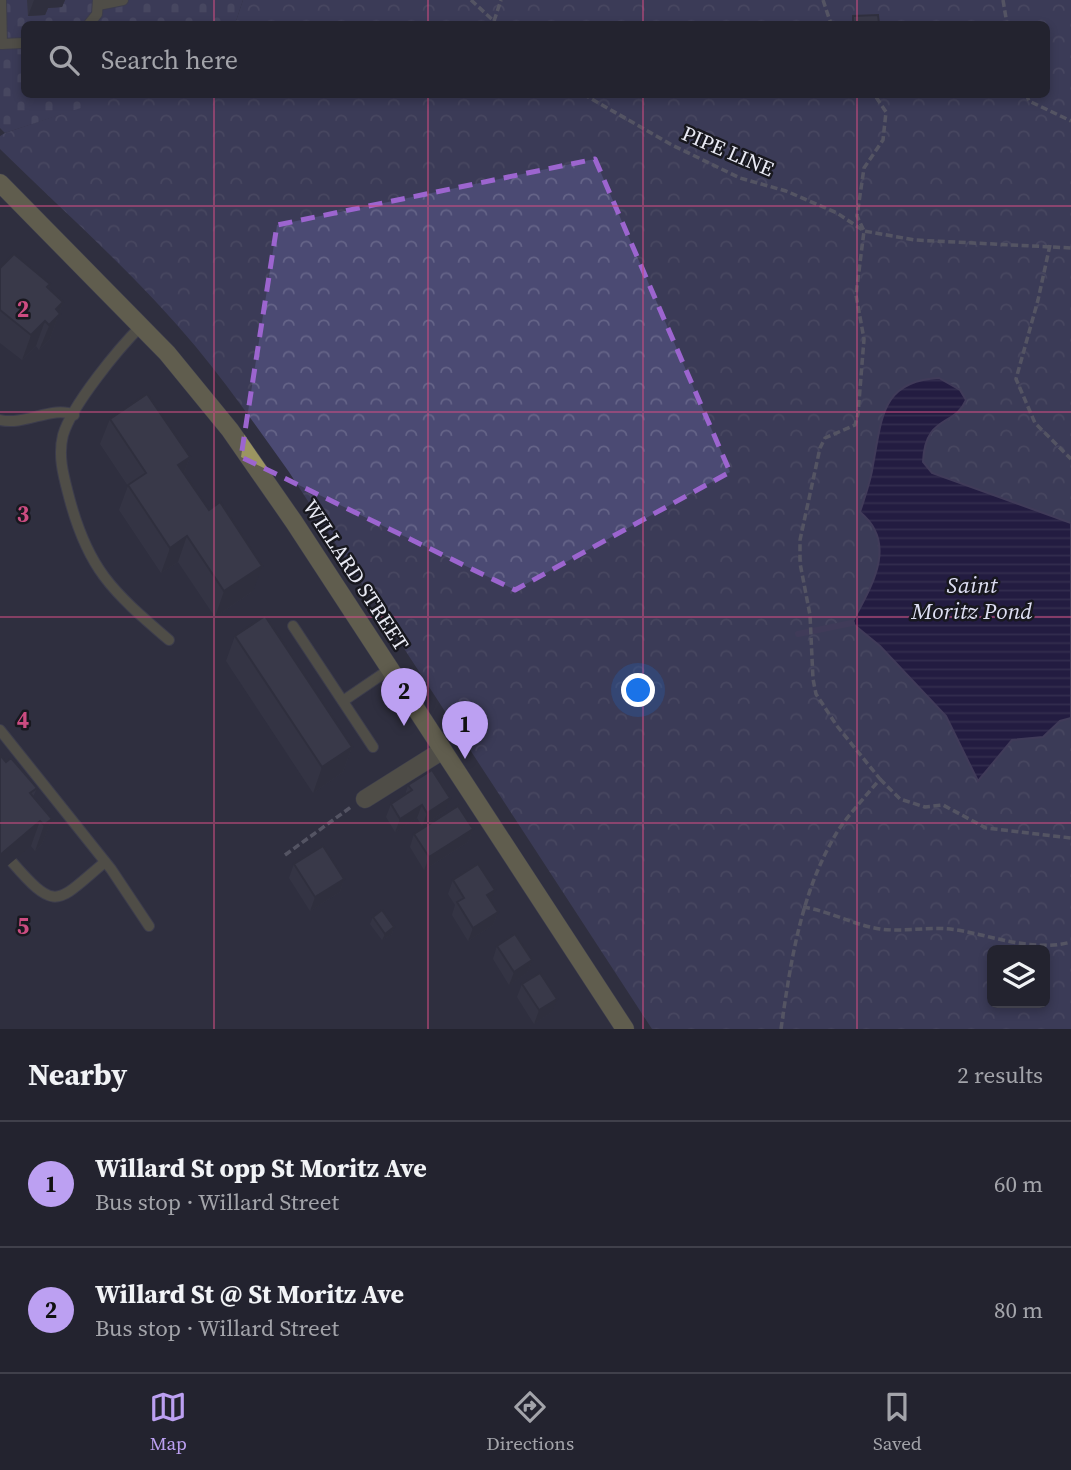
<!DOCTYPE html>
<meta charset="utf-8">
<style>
body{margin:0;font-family:"Source Serif 4",serif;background:#2f2f3b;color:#f1f3f6}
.controls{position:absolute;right:21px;bottom:21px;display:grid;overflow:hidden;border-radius:10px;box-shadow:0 4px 10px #0003}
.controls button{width:63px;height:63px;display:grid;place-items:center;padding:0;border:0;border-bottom:2px solid #40404b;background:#23232f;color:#f1f3f6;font:35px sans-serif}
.you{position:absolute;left:639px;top:691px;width:24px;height:24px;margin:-18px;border:5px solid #fff;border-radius:50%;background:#1a73e8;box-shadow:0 0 0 10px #1a73e833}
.badge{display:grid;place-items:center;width:46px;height:46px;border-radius:50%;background:#bca0f2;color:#111;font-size:23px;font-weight:700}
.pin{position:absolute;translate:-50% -58px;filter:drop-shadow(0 2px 4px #0008)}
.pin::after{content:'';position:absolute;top:37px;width:24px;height:21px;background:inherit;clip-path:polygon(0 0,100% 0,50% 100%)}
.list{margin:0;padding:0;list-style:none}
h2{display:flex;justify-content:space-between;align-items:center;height:91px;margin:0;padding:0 28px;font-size:30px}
h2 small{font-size:23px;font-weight:400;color:#a3a4aa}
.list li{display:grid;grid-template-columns:46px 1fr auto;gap:21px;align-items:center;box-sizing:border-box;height:126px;padding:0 28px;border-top:2px solid #40404b}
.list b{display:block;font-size:26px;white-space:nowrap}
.list p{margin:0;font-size:23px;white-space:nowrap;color:#a3a4aa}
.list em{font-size:23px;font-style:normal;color:#a3a4aa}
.icon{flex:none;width:38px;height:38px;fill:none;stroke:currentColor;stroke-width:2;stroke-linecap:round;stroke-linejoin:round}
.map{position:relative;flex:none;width:1071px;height:1029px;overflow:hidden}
.search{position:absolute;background:#23232f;box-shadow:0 4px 10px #0003;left:21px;right:21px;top:21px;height:77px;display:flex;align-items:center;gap:18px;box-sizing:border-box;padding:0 24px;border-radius:10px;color:#a3a4aa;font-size:26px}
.sheet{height:343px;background:#23232f}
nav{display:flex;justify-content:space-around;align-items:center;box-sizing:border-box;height:98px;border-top:2px solid #40404b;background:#23232f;font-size:19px;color:#a3a4aa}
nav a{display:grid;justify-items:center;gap:4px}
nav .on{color:#bca0f2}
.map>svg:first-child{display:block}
.forest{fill:url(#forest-crowns);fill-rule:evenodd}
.cemetery{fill:url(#cemetery-stones)}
.water{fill:url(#water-rules);stroke:#554a78;stroke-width:2}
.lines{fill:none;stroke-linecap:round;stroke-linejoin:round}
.stream{stroke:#554a78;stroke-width:6}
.service-casing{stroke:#4d4d5c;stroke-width:12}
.minor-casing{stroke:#4d4d5c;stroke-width:19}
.secondary-casing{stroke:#4d4d5c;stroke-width:19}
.path{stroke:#82828f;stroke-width:3.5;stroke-dasharray:7 3.5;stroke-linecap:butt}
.service{stroke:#757251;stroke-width:10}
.minor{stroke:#757251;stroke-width:18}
.secondary{stroke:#9b9561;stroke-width:18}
.wall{fill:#3b3b4a}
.shaded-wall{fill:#30303c}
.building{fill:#454556;stroke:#30303c;stroke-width:2}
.marked{fill:none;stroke:#9c65cf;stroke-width:5;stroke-dasharray:14 9;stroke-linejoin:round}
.grid{fill:none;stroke:#cc4c81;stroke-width:2;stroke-opacity:0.55}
.labels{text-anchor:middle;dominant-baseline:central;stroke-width:5;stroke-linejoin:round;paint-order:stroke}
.street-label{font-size:21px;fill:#e9eaf4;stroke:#18181f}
.water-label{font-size:23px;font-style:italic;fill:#dedff3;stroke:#18181f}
.grid-label{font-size:23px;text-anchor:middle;font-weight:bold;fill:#cc4c81;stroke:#18181f;stroke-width:5;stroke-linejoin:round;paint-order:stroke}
</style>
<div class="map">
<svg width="1071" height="1029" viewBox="0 0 1071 1029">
<defs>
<pattern id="forest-crowns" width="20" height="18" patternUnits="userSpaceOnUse" patternTransform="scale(1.75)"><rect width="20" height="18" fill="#4b4a73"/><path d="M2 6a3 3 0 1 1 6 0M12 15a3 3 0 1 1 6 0" fill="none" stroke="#656488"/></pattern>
<pattern id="cemetery-stones" width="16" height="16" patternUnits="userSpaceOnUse" patternTransform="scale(1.75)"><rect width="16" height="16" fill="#4b4a73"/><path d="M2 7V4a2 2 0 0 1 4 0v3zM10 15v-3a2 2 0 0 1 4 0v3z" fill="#656488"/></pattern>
<pattern id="water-rules" width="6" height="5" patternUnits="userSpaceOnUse" patternTransform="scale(1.75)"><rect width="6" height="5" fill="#150543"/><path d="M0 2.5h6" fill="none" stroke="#372a5f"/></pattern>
</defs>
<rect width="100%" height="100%" fill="#2f2f3f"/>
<path class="forest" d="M243 0H1071V523L932 473 923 462C925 414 955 427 965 400L873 469 860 511C898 545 871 586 852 623L880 646 947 716 978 781 1012 740 1043 737 1060 721 1071 718V1029H652L289 472C259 430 229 387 196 347 137 276 66 214 0 149V136L5 133 120 94H1046V24H235ZM992 950H1045V1003H992Z"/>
<path class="cemetery" d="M0 0H243L235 24H24V94L120 95 5 133 0 128Z"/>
<path class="water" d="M939 378 960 390 966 400C955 427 925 414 923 462L932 473 1071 523V718L1060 721 1043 737 1012 740 978 781 946 716 880 646 852 623C871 587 899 544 860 512 865 496 871 481 873 465 882 418 881 381 939 378Z"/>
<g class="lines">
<path class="stream" d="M798 634 852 623"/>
<defs>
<g id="service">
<path d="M1 0 2 44"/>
<path d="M98 5 123 0"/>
<path d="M89 24 97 14 98 0"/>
<path d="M0 44 24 43"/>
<path d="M141 326C118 349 72 405 63 435 58 455 63 474 68 493 87 569 112 591 169 640"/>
<path d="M0 420C25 426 53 405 74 415"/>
<path d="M293 626 373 747"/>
<path d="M343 701 390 669"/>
<path d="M0 730 111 869 149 926"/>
<path d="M12 862C57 914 57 902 105 862"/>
</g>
<path id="minor" d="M365 799 443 750"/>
<path id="secondary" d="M0 183 167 353 230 430 294 522 625 1029"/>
</defs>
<use href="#service" class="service-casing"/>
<use href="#minor" class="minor-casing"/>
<use href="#secondary" class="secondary-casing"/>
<g class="path">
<path d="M471 0 497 24"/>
<path d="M823 0 831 24"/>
<path d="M1003 0 1007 24"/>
<path d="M494 21 501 0"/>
<path d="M583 94 672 145 740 178 786 191 837 213 864 231 915 240 1071 248"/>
<path d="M1026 94 1029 101 1071 121"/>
<path d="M1050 245 1038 300 1016 379 1035 423 1071 459"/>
<path d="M880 779 900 799 925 807 943 805 986 828 1071 838"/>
<path d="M285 855 351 807"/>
<path d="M803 907C829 911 854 925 880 929 903 932 927 927 950 929 989 934 1031 953 1071 942"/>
<path d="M781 1029C791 960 801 890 839 829 851 812 866 796 880 779L837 726 816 694 813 679 810 615 800 563V540L820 448 825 438 855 425 858 414 864 339 856 295 864 231 857 216 864 168 883 140 886 112 874 94"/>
</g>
<use href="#service" class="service"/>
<use href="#minor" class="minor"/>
<use href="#secondary" class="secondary"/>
</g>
<g class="wall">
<path d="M27 0H65L62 7 48 8 45 15 28 16Z"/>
<path d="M0 268 50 284 49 288 63 302 50 339 39 350 36 346 22 360 0 343Z"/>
<path d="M110 419 190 457 184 473 253 591 215 617 178 562 161 573 119 510 128 486 100 444Z"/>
<path d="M235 636 352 747 343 772 313 793 226 661Z"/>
<path d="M6 762 37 788 33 797 52 819 42 844 35 851 31 846Z"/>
<path d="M408 785 445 811 422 826 417 818 395 832 386 817 391 804 405 795Z"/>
<path d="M473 829 468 842 424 870 410 847 414 834Z"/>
<path d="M294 864 344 879 340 892 310 911 289 878Z"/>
<path d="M453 880 491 901 498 912 493 925 468 941 452 915 455 905 448 894Z"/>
<path d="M373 917 394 927 392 934 382 940 370 924Z"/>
<path d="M497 946 532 960 527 973 509 985 493 959Z"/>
<path d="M522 984 552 1012 534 1024 517 997Z"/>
</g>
<g class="shaded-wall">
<path d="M34 0H65L62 7 48 8 45 15 28 16Z"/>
<path d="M63 302 50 339 39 350 56 309Z"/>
<path d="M45 321 36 346 22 360 31 335Z"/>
<path d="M190 457 180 483 178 465Z"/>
<path d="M187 536 178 562 161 573 170 548Z"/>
<path d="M262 566 253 591 215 617 224 591Z"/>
<path d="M352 747 343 772 313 793 322 767Z"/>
<path d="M450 798 445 811 422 826 427 813Z"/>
<path d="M422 805 417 818 395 832 400 819Z"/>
<path d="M52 819 42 844 35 851 44 825Z"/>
<path d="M40 821 31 846 0 872V855Z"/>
<path d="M473 829 468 842 424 870 429 857Z"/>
<path d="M344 879 340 892 310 911 315 897Z"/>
<path d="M495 890 490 903 487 895Z"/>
<path d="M498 912 493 925 468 941 473 928Z"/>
<path d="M394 927 392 934 382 940 385 934Z"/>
<path d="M532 960 527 973 509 985 514 972Z"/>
<path d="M557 999 552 1012 534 1024 539 1010Z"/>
</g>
<g class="building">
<path d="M878 15 879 24H853V16Z"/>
<path d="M14 254 50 284 47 287 63 302 56 309 60 314 49 325 45 321 31 335 0 310V268Z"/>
<path d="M147 394 190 457 178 465 209 510 220 502 262 566 224 591 187 536 170 548 128 485 146 473 110 419Z"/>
<path d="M265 616 352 747 322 767 235 636Z"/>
<path d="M0 755 6 762 11 758 37 788 30 793 52 819 44 825 40 821 0 855Z"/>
<path d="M432 770 450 798 427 813 422 805 400 819 391 804 412 790 408 785Z"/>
<path d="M458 806 473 829 429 857 414 834Z"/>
<path d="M323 846 344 879 315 897 294 864Z"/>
<path d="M478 864 495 890 487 895 498 912 473 928 457 902 464 898 453 880Z"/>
<path d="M382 910 394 927 385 934 373 917Z"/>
<path d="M515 934 532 960 514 972 497 946Z"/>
<path d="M540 973 557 999 539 1010 522 984Z"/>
</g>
<path d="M0 0H1071V1029H0ZM595 159 730 472 515 590 241 457 277 225Z" fill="#2f2f3f" fill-opacity=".55" fill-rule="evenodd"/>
<path class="marked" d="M595 159 730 472 515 590 241 457 277 225Z"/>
<path class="grid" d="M214 0V24M428 0V24M643 0V24M857 0V24M214 94V1029M428 94V1029M643 94V1029M857 94V1029M0 206H1071M0 412H1071M0 617H1071M0 823H1071"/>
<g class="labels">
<g class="street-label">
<text transform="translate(728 151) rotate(23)">PIPE LINE</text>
<text transform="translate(356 575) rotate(57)">WILLARD STREET</text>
</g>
<g class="water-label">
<text x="972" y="585">Saint<tspan x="972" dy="26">Moritz Pond</tspan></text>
</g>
</g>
<g class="grid-label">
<text x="23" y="317">2</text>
<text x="23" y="522">3</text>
<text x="23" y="728">4</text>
<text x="23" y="934">5</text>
</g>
</svg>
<div class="controls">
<button><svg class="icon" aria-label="layers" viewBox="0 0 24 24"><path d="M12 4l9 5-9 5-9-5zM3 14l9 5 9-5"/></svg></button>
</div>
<div class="you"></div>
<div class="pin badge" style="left:465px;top:759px">1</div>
<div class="pin badge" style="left:404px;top:726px">2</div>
<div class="search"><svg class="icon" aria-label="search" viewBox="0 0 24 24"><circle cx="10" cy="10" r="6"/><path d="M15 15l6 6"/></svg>Search here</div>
</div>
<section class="sheet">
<h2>Nearby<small>2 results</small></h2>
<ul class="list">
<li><span class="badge">1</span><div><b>Willard St opp St Moritz Ave</b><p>Bus stop · Willard Street</p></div><em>60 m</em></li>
<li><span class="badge">2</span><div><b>Willard St @ St Moritz Ave</b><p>Bus stop · Willard Street</p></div><em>80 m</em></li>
</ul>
</section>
<nav>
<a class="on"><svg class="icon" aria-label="map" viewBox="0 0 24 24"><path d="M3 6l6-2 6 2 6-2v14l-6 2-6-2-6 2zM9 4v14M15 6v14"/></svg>Map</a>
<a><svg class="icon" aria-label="directions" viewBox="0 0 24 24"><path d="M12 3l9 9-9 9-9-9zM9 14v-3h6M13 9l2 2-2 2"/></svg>Directions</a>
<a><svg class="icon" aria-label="saved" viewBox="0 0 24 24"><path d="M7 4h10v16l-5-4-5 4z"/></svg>Saved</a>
</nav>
